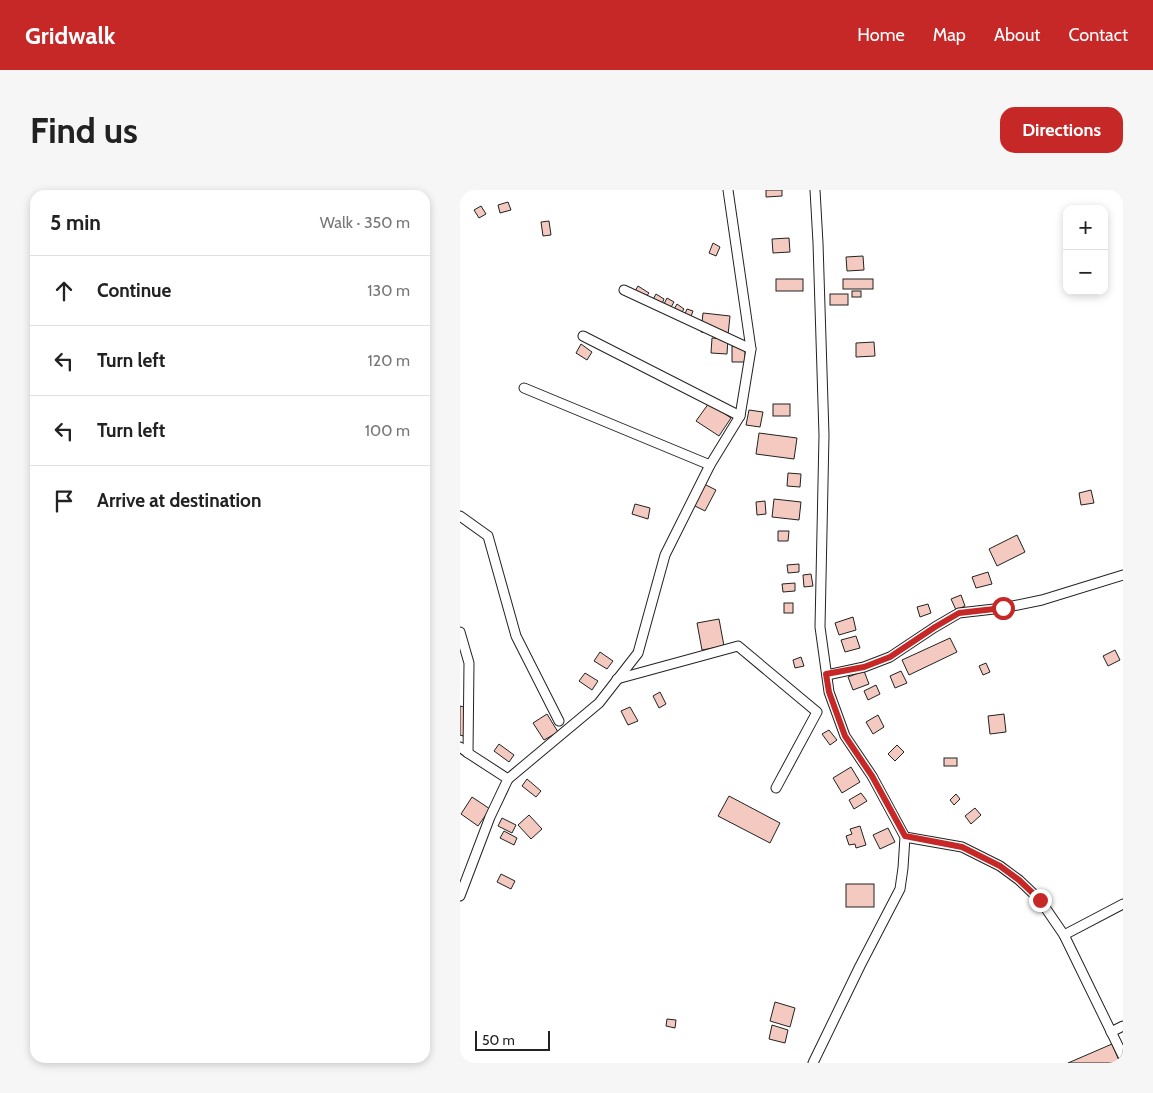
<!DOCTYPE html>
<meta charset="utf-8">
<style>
body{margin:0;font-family:Cabin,sans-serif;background:#f6f6f6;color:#222}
.controls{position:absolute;right:15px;top:15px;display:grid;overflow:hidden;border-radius:10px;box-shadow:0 2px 8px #0003}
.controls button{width:45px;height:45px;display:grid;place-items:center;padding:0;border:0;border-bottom:1px solid #e0e0e0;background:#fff;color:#222;font:25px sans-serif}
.scale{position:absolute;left:15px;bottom:12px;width:75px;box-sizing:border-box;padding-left:5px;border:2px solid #222;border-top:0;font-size:14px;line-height:18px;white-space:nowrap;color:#222;-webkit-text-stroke:4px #fff;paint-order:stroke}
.stop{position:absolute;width:15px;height:15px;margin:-11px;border:4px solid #c62828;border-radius:50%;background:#fff}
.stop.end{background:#c62828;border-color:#fff;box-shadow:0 1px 5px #0008}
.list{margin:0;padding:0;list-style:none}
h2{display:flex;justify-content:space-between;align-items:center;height:65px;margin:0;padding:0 20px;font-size:21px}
h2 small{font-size:16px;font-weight:400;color:#767676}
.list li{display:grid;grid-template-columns:32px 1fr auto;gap:15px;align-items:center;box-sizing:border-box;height:70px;padding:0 20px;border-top:1px solid #e0e0e0}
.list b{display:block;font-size:19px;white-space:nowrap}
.list em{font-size:16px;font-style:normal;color:#767676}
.icon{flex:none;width:28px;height:28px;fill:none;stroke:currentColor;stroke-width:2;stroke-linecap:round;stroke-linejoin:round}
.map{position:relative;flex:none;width:663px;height:873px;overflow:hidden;border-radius:15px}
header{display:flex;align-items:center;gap:30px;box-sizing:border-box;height:70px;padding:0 25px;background:#c62828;color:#fff}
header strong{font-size:24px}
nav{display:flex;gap:28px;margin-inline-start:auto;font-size:18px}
.intro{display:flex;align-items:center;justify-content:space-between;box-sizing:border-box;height:120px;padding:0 30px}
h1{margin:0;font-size:35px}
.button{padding:12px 22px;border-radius:15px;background:#c62828;color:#fff;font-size:18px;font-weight:700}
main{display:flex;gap:30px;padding:0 30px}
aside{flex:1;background:#fff;border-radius:15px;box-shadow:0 2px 8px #0003}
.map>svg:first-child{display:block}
.building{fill:#f3c9c0;stroke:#222}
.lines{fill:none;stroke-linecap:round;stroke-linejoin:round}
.minor-casing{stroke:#222;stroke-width:11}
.minor{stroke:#fff;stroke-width:9}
.route{stroke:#c62828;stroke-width:6}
</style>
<header>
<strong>Gridwalk</strong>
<nav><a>Home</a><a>Map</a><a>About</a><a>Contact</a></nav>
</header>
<div class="intro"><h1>Find us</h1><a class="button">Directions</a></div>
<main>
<aside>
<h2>5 min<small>Walk · 350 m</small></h2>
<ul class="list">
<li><svg class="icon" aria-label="ahead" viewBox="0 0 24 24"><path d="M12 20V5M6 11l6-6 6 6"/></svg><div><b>Continue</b></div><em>130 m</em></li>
<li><svg class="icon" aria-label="left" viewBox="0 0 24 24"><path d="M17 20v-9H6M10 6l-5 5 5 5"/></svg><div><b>Turn left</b></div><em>120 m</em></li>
<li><svg class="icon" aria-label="left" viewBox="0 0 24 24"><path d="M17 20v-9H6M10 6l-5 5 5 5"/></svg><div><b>Turn left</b></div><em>100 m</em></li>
<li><svg class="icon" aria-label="arrive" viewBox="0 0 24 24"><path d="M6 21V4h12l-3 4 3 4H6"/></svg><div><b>Arrive at destination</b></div></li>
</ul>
</aside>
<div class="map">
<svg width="663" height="873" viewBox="0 0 663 873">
<rect width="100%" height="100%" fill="#fff"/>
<g class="building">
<path d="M306 0H322V6L306 7Z"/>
<path d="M48 12 51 20 40 23 38 15Z"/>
<path d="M21 16 26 24 19 28 14 20Z"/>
<path d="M89 31 91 45 83 46 81 32Z"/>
<path d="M329 48 330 62 313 63 312 49Z"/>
<path d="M253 53 260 57 256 66 249 63Z"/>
<path d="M403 66 404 80 387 81 386 67Z"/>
<rect x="316" y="89" width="27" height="12"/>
<rect x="383" y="89" width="30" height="10"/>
<path d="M178 96 189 103 185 108 175 101Z"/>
<rect x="392" y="101" width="9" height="6"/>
<path d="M196 104 204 109 201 116 192 111Z"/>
<rect x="370" y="104" width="18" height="11"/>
<path d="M207 108 214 112 210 119 203 116Z"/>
<path d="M217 114 224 119 220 125 213 121Z"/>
<path d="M227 119 233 121 230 129 224 126Z"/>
<path d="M243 123 270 126 268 145 241 142Z"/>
<path d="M252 148 268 149 267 164 251 163Z"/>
<path d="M414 152 415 166 396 167V153Z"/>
<path d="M121 154 132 162 127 170 116 163Z"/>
<path d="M272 156 285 157V172H272Z"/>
<path d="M249 213 271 228 259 246 236 231Z"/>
<rect x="313" y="214" width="17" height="12"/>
<path d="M289 220 303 222 300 237 286 235Z"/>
<path d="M299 243 337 248 334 269 296 264Z"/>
<path d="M328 283 341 284 340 297 327 296Z"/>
<path d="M244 294 256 300 245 321 233 315Z"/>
<path d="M631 300 634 313 621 315 619 303Z"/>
<path d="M314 309 341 312 339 330 312 327Z"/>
<path d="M305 311 306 324 297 325 296 312Z"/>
<path d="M175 314 190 318 188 329 172 324Z"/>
<path d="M318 341H329L328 351H318Z"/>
<path d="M557 345 565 362 537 376 529 359Z"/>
<path d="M339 374V382L328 383 327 375Z"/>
<path d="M528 382 532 394 516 398 512 387Z"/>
<path d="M351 384 353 396 344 397 343 385Z"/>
<path d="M335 393V401L323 402 322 394Z"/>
<path d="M501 405 505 416 496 420 491 409Z"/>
<rect x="324" y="413" width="9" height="10"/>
<path d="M468 414 471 423 460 427 457 417Z"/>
<path d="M393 427 396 440 379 445 375 433Z"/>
<path d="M259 429 264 456 242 460 237 433Z"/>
<path d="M396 446 400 458 385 462 381 450Z"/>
<path d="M490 448 497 462 449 485 442 470Z"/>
<path d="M655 460 660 470 648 476 643 466Z"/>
<path d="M140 462 153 471 147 479 134 471Z"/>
<path d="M341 467 344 476 335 478 333 470Z"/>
<path d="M526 473 530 482 523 485 519 476Z"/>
<path d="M404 481 409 494 393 500 388 487Z"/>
<path d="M441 481 447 493 435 498 430 486Z"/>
<path d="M125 483 138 491 132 500 119 491Z"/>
<path d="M416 495 420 504 408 510 404 501Z"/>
<path d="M200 502 206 514 199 518 193 506Z"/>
<path d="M0 516 11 519 3 546 0 545Z"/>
<path d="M170 517 178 531 168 535 161 521Z"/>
<path d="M87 524 98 542 84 550 73 533Z"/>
<path d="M544 524 546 542 530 544 528 526Z"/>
<path d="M418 525 424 537 413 544 406 532Z"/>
<path d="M369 540 377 550 370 555 362 544Z"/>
<path d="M39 554 54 565 49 572 34 561Z"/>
<path d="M437 555 444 562 435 571 428 564Z"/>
<rect x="484" y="568" width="13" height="8"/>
<path d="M391 577 400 592 382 603 373 588Z"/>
<path d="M67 589 81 601 76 607 62 596Z"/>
<path d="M401 603 407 611 394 619 389 610Z"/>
<path d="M496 604 500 609 494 615 490 610Z"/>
<path d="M269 606 320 633 310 653 258 626Z"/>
<path d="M12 607 30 619 18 636 1 624Z"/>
<path d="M515 618 521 625 511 634 505 626Z"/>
<path d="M69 625 82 639 71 649 58 635Z"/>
<path d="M42 628 56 635 52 643 38 636Z"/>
<path d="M400 636 406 655 396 658 395 654 389 655 386 646 392 644 390 639Z"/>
<path d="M428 638 435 652 420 659 413 645Z"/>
<path d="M44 641 57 648 54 655 40 648Z"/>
<path d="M41 684 55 691 51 699 37 692Z"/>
<rect x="386" y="694" width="28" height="23"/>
<path d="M315 812 335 818 330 837 310 831Z"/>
<path d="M207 829 216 830 215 838 206 836Z"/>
<path d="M312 835 328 840 325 853 309 849Z"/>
<path d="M652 854 660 873H608Z"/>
</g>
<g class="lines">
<defs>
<g id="minor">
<path d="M164 100 291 159"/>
<path d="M123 146 280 226"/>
<path d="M64 198 250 275"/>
<path d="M0 326 28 346 56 446 99 531"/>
<path d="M0 442 9 473 8 563"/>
<path d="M367 485 404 477 430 467 475 437 499 423 543 418 582 410 663 385"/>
<path d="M157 489 278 456 357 522 316 598"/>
<path d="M0 557 8 563 48 589 30 627 0 706"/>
<path d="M48 589 139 513 178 463 205 365 250 275 280 226 291 159 268 0"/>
<path d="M445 647 502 657 540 676 559 690 580 710 604 745 663 714"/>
<path d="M604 745 663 866"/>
<path d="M651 842 663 836"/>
<path d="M353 873 400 776 440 699 443 678 445 647 412 586 385 546 369 502 360 437 364 245 358 53 355 0"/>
</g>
</defs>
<use href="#minor" class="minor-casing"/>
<use href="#minor" class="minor"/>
</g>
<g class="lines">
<path class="route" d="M543 418 499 423 475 437 430 467 404 477 366 484 369 502 385 546 412 586 445 646 502 657 540 676 559 690 580 710"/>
</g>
</svg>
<div class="controls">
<button>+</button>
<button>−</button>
</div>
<div class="scale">50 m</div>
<div class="stop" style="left:543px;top:418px"></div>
<div class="stop end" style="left:580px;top:710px"></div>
</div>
</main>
